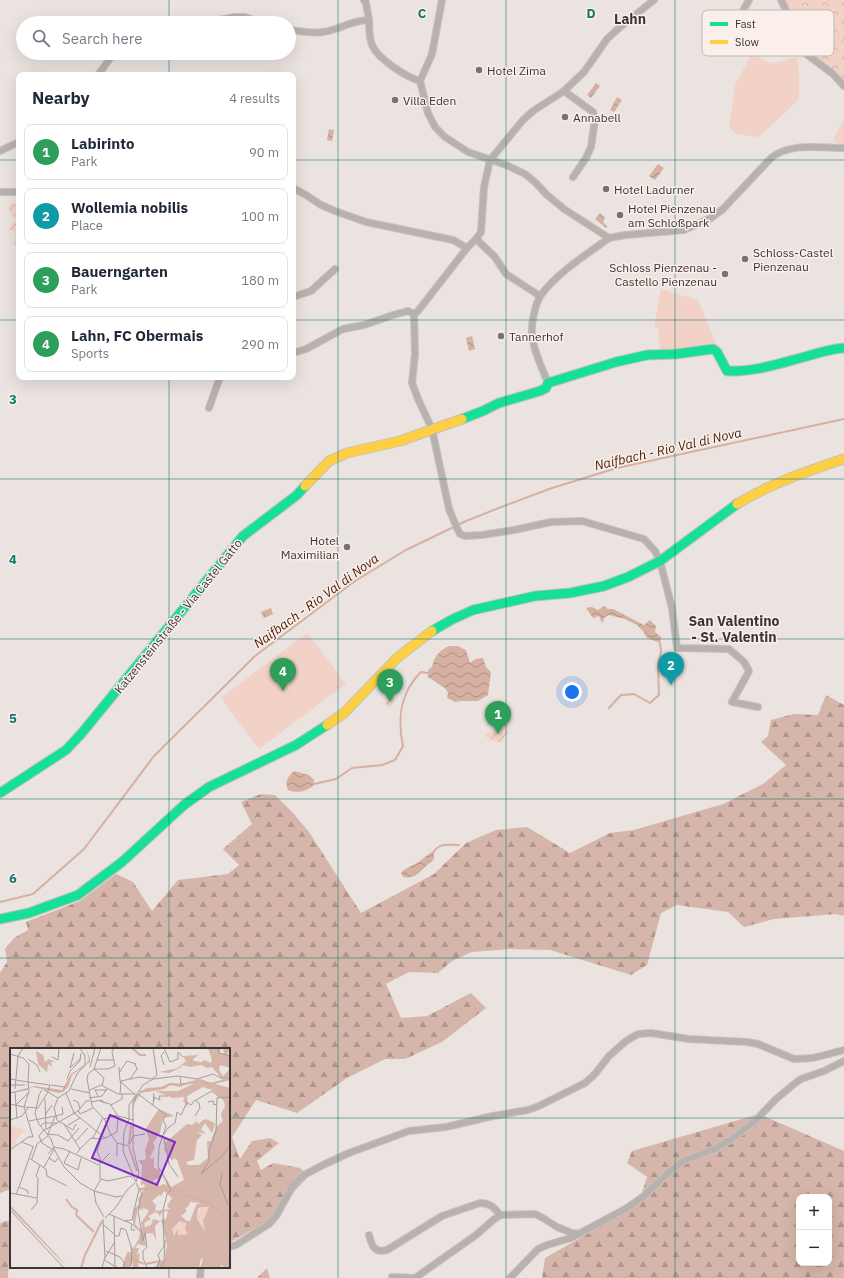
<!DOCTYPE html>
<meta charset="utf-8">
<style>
body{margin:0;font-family:"IBM Plex Sans",sans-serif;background:#f2f2f3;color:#1f2937}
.controls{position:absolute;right:12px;bottom:12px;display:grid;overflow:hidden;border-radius:8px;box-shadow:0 4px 16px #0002}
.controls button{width:36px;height:36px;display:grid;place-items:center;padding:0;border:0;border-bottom:1px solid #e0e1e3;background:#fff;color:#1f2937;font:20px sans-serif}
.you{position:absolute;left:572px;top:692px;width:14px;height:14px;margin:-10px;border:3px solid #fff;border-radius:50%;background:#1a73e8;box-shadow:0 0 0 6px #1a73e833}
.badge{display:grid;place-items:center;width:26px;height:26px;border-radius:50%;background:#7c3aed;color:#fff;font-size:13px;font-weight:700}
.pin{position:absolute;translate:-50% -33px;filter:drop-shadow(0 1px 2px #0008)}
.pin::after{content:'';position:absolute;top:21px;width:14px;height:12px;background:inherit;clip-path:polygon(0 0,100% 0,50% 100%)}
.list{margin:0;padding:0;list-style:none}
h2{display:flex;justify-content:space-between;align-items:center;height:52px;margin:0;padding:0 16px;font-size:17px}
h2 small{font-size:13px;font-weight:400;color:#747a83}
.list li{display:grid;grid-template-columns:26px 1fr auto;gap:12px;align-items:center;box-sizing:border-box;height:56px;margin:0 8px 8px;padding:0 8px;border:1px solid #e0e1e3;border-radius:8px}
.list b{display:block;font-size:15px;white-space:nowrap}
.list p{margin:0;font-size:13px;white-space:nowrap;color:#747a83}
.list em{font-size:13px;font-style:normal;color:#747a83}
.icon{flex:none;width:22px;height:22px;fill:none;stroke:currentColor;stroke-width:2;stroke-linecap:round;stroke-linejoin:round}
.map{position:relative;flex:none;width:844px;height:1278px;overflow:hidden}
.search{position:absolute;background:#fff;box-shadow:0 4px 16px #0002;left:16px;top:16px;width:280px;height:44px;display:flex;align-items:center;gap:10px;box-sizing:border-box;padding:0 14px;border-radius:22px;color:#747a83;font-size:15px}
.panel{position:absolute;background:#fff;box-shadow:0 4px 16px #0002;left:16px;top:72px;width:280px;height:308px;border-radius:8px}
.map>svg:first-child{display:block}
.grass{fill:#f2d2c6}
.forest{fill:url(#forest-firs);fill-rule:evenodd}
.park{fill:url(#park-crowns)}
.garden{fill:url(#garden-furrows)}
.water{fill:url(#water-waves)}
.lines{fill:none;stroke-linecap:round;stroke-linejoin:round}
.stream{stroke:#d6b0a0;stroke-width:2}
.street-casing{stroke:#c6c1be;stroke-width:8}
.fast-casing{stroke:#c6c1be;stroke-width:11}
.slow-casing{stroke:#c6c1be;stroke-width:11}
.street{stroke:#b9b1ad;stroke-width:6}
.fast{stroke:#16e098;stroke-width:9}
.slow{stroke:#ffcf43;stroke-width:9}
.grid{fill:none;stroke:#0f766e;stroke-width:1;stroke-opacity:0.55}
.poi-dot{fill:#787270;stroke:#faefea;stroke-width:1.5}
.labels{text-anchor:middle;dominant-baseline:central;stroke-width:3;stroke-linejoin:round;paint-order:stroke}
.poi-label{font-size:12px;fill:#3a3534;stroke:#faefea;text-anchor:start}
.street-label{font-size:12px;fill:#3a3534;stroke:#faefea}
.water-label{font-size:13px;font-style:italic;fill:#491904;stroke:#faefea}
.quarter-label{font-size:14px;font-weight:bold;fill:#3a3534;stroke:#faefea}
.inset-river{fill:none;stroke:#d6b0a0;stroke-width:2}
.inset-road{fill:none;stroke:#a49d9b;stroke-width:1}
.view{fill:#7b2cbf;fill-opacity:0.15;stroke:#7b2cbf;stroke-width:2}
.inset-edge{fill:none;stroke:#3a3534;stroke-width:2}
.key{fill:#faefea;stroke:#c0b7b3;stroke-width:1}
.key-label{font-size:11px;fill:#3a3534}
.grid-label{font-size:13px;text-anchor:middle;font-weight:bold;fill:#0f766e;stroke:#faefea;stroke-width:3;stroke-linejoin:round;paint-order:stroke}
</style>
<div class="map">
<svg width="844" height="1278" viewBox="0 0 844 1278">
<defs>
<pattern id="forest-firs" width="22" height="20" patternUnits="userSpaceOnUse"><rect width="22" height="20" fill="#d6b6aa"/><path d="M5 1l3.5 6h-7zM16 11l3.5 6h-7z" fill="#af958b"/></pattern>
<pattern id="park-crowns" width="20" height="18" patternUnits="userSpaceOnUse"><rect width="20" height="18" fill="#f2d2c6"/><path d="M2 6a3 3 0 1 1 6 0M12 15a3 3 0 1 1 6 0" fill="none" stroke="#d0b5ab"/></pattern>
<pattern id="garden-furrows" width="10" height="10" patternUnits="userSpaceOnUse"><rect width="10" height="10" fill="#f2d2c6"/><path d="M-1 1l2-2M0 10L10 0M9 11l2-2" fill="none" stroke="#d0b5ab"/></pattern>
<pattern id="water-waves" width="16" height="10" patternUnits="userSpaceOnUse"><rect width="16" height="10" fill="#d6b0a0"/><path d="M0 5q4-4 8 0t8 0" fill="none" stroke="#af9083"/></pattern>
</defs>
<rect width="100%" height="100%" fill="#eae3e0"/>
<g class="grass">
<path d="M752 53 770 64 797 57 799 74V99L759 137 736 134 729 127 735 85Z"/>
<path d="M844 119V145H839L835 142 834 138Z"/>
<path d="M661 289 698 300 716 343 671 352 660 350 658 327H654Z"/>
<path d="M307 633 346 684 259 749 221 698Z"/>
</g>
<g class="forest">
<path d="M826 695 844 705V916L836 914 774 919 744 927 728 912 677 905 661 913 647 965 631 975 550 950 510 949 472 952 452 961 438 973 409 972 386 984 401 1018 427 1016 471 993 486 1008 442 1042 405 1059H385L347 1078 297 1113 256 1100 232 1137 240 1159 252 1141 270 1138 279 1143 257 1161 261 1170 273 1163 300 1168 309 1176 292 1194 282 1213 229 1243V1049H11V1189L0 1193V973L7 962 5 949 14 938 28 930 26 922 80 901 116 874 133 882 152 911 178 880 228 874 239 865 223 849 252 824 241 802 261 794 275 795 294 814 309 832 361 913 434 874 466 843 496 830 527 827 570 853 610 833 634 830 723 804 763 784 786 765 761 742 768 736 771 720 794 714 818 715Z"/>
<path d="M759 1114 844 1151V1278H542L545 1258 638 1205 647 1177 627 1163 632 1151ZM799 1197H829V1263H799Z"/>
<path d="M11 1220V1256L9 1258 8 1278H0V1224L2 1222Z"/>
<path d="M267 1268 270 1278H257Z"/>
</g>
<path class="park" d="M781 0H844V80L838 79 797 47Z"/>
<g class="garden">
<path d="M11 203 19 204V246L13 245 16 232 10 230 11 225 16 219 11 214 8 207Z"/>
<path d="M390 696 395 699 390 708 385 705Z"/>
<path d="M507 726 508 733 502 742 493 741 485 736 486 734Z"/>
</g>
<g class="water">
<path d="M596 83 600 86 591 98 587 95Z"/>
<path d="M617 97 622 100 614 112 610 110Z"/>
<path d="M329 129 334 130 332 141 327 140Z"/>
<path d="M658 164 664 168 655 180 649 176Z"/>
<path d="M600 213 605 218 603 222 607 226 606 228 595 219Z"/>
<path d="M472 336 475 349 469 351 466 338Z"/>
<path d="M604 606 608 609H613L644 625 650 620 656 626 655 632 661 637 660 643 647 638 643 631 637 625 625 619 609 615 605 617 602 623 599 616 593 618 586 608 592 607 598 610Z"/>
<path d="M271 608 273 614 264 618 261 612Z"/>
<path d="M449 646H457L466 650 470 663 475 659 483 658 486 667 491 672 488 695 478 701H461L455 702 447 698 448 693 445 688 428 677V670L432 667C435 655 439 651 449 646Z"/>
<path d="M294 771 309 775 314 780 313 786C307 791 296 794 288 790L286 783 289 776Z"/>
<path d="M432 852 434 854C435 861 431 862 426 866 419 873 414 879 403 877L401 873C405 868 410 867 415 864 422 861 426 855 432 852Z"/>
</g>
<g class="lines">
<g class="stream">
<path d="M609 708 621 695 634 694 650 703 659 695 658 666 661 652 660 643"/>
<path d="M314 784 336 779 352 768 382 765 395 760 403 746C397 718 400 693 421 672L428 673"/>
<path d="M433 853C439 842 448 845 459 845"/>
<path d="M0 902 33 894 84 849 154 756 255 656 355 581 406 550 466 521 504 506 552 488 617 468 844 419"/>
</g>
<defs>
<g id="street">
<path d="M364 0 366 3 369 20"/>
<path d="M442 0 432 54 420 81 428 113 435 127 445 137 468 152 506 165 525 174 535 182 547 195 564 209 609 238 625 235 684 230 711 218 723 209 771 158C791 142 820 148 844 148"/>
<path d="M781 0 786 10 797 47 833 74 844 86"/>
<path d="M203 23 235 17H245L261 23"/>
<path d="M289 30C300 31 313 34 323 32 339 30 352 20 369 20 369 28 369 37 372 45 378 59 406 77 420 81"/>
<path d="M709 43H723L726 41 749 0"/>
<path d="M98 75 114 53"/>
<path d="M564 91 593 112 595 119 591 147 586 158 573 177"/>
<path d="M0 151 19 142"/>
<path d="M293 188 306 195 321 205 335 211 366 222 453 240 467 248"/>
<path d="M0 192H19"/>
<path d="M476 239 495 257 506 274 540 296"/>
<path d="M293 297 311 291 335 269"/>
<path d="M414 314 415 354 412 383 418 399 432 429 449 509 457 528 460 534 465 536 482 535 514 530 551 522 582 521 644 539 655 551 660 561 672 608 677 648 729 649 744 662 749 671 732 702 758 707"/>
<path d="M414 314 418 311 467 248 476 239 481 232 484 187 490 160 523 120 533 111 564 91 584 72 607 39 619 28 654 0"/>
<path d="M293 353 306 349 343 329 364 325 393 315 408 311 414 314"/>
<path d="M548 383C543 370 532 348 532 334 531 324 535 304 541 295 558 272 586 255 609 238"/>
<path d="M209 408 220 377"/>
<path d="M369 1235C372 1246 374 1253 387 1250L442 1216 480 1203C490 1203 495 1208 500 1215"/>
<path d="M229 1247 236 1245 269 1224 276 1216 290 1191 296 1182 304 1175 323 1165 349 1153 409 1131 446 1127 493 1116 528 1110 539 1106 585 1083 595 1074 609 1056 626 1041 638 1034 651 1033 689 1039 747 1042 758 1044 794 1059 813 1058 844 1050"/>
<path d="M392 1277 415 1278 476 1235 492 1221 500 1215 535 1214 543 1218 557 1227 572 1233 579 1234"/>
<path d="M200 1278 201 1267"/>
<path d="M510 1278 538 1249 547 1245 571 1238 627 1208 644 1196 670 1171 683 1161 715 1149 733 1138 756 1120 775 1100 794 1084 801 1079 824 1071 844 1061"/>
</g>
<g id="fast">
<path d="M462 419 483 411 499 403 540 391 546 388 548 383 616 362 647 355 676 354 713 349 717 352 727 371C754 372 778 364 804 357 818 353 830 349 844 348"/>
<path d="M432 631 451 620 473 610 535 596 570 593 604 586 628 577 660 561 737 504"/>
<path d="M0 793 66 750 81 734 243 536 297 495 305 486"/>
<path d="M0 919 29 913 78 895 122 862 184 805 209 787 296 745 327 725"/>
</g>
<g id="slow">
<path d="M305 486 329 461 347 453 400 441 462 419"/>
<path d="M737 504C770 484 807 471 844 459"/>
<path d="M327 725 344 713 398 657 432 631"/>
</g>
</defs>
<use href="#street" class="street-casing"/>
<use href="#fast" class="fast-casing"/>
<use href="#slow" class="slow-casing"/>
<use href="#street" class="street"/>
<use href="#fast" class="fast"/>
<use href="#slow" class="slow"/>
</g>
<path class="grid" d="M169 0V23M338 0V1278M506 0V1278M675 0V1278M169 53V75M0 160H19M293 160H844M0 320H19M293 320H844M169 377V1049M0 479H844M0 639H844M0 799H844M0 958H844M0 1118H11M229 1118H844M169 1267V1278"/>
<g class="poi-dot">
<circle cx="479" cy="70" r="4"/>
<circle cx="395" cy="100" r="4"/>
<circle cx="565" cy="117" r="4"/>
<circle cx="606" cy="189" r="4"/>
<circle cx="620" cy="215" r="4"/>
<circle cx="745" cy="259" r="4"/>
<circle cx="725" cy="274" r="4"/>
<circle cx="501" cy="336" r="4"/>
<circle cx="347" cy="547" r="4"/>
</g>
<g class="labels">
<g class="poi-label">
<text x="487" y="70">Hotel Zima</text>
<text x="403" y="100">Villa Eden</text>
<text x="573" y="117">Annabell</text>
<text x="614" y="189">Hotel Ladurner</text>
<text x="628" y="208">Hotel Pienzenau<tspan x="628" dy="14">am Schloßpark</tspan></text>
<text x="753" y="252">Schloss-Castel<tspan x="753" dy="14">Pienzenau</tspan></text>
<text x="717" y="267" text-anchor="end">Schloss Pienzenau -<tspan x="717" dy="14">Castello Pienzenau</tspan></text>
<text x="509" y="336">Tannerhof</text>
<text x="339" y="540" text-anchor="end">Hotel<tspan x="339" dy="14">Maximilian</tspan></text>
</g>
<g class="street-label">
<text transform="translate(178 616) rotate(-51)">Katzensteinstraße - Via Castel Gatto</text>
</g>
<g class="water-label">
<text transform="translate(668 449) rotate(-13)">Naifbach - Rio Val di Nova</text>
<text transform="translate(316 601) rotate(-36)">Naifbach - Rio Val di Nova</text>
</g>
<g class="quarter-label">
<text x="630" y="19">Lahn</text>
<text x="734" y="621">San Valentino<tspan x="734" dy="16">- St. Valentin</tspan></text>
</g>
</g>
<g transform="translate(10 1048)">
<rect width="220" height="220" fill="#eae3e0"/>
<path d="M0 77 15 82 5 93 7 96 0 101ZM199 159 193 173 196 183 187 171 189 160ZM172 173 176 175 178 186 168 187V183L164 188 162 181Z" fill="#f2d2c6"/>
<path d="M198 0H212L209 4 214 6 213 0H220V5L218 4 217 7H220V20L210 17 209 22 213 28 220 21 218 29 212 31 202 19 196 20 192 17 180 19 173 17 170 20 159 25 149 24 168 20 176 13 173 8 188 7 193 4 183 11 184 13 192 14 194 12 201 15 202 12ZM26 3 33 7 35 14 39 11 45 14H41L42 19 38 16 37 24 28 16ZM188 31 220 40V220H214L212 217 209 220H190L193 212 191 210 189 220H145L150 212 154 213 157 197 151 172 156 171 158 163 152 164 150 168 146 164 138 168 141 171 134 175 135 179 141 177 143 171 150 173 145 178 146 193 143 185 134 186 136 198 128 196 125 200H129L127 207 130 205 128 220H123V214L119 220H112L117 204H121L120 196 123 201 129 190 130 184 123 178V162L129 156 128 151 135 139 134 136 131 137 132 117 128 113 136 111 135 102 139 90 135 82 144 68 149 61 164 68 153 70 150 85 143 95 145 99 140 110 143 111 144 107V120L150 121V129L143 133 144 139 145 133 148 138 154 136 157 137 152 123 161 139 174 132 167 112 164 110 162 113 154 102 155 95 177 76 182 77 187 73 188 76 195 71 203 74 205 76 202 85 195 75 191 81 196 86 187 84 192 87 187 92 184 112 176 114 178 117H189L198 110 197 93H201L206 79 213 73 211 66 215 58 214 53 202 42 193 39 177 48 178 59 173 53 175 49 163 50 145 43 132 44 122 58V55L124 49 136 40 152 39 160 35 176 36ZM180 34 183 36 168 43H141L154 41 160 37 170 39ZM154 143 162 150 157 158 160 161 145 163 146 157 142 153 149 147 151 148ZM180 154 190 155 186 157 180 173H177L171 168 177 163 175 160 178 159ZM128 159 130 162 133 159 131 163 134 160 139 163 131 175 132 180 130 181 125 176ZM193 159H199L193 173 195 183 187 171 188 160ZM170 173 176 175 175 181 178 186 168 187V181L164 188 162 181Z" fill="#d6b6aa" fill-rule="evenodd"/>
<path d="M76 0 80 10V14L62 27 58 39 53 44 49 45 23 39 0 45 24 38 52 42 61 26 77 15 79 11ZM0 157 45 205 58 220 0 160Z" fill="#d6b0a0"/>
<path class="inset-river" d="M122 0 130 7H136M190 32 200 36 220 31M175 36 187 33M130 44 152 40 160 36 172 37M119 96 121 78M119 99 127 123M130 141 153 139 158 143M161 143 172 142 174 146 200 156 216 170M56 151 62 159 67 162 66 167M66 167 84 184M123 211 134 216M136 216 150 213M71 220 75 207 92 173"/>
<path class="inset-road" d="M104 0 102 4 105 18M154 0 160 14 168 11V4L173 9M208 0 209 5 220 8M0 6 13 10 19 16M42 9 48 12 49 0M18 11 27 17 30 24M87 12H104M154 17 151 8 154 4M105 18 98 21H84L78 26 77 31 82 58 95 72 100 85 107 95V108M80 19 85 0M109 19 110 33 124 46M60 20 64 5M60 20 70 11M84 21 91 0M84 21 94 30 92 38M109 25 117 13 126 16M170 28 171 36H175M0 31 18 34M57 31 60 23 70 13 71 5M120 31 127 21 125 16M111 33 129 29 142 31 147 27 143 0M18 34 40 37 38 43M18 34 19 43 14 59 23 89H19M18 34 19 16M0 37H15M41 37 55 39M5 41 8 8 13 0M61 41 80 45M32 42 29 47 25 66 29 76 41 91 45 103 54 119 70 135 84 143 86 155 94 169M80 42 91 37 108 46H126M5 44 7 71M38 44 48 50 59 43 67 26 75 17V8L70 0M0 45 18 41M56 45 64 65 95 90 107 84 108 68M110 46 111 33M127 46 133 37 143 31 168 28 187 31 203 26 213 31 220 29M128 46 156 67 153 72 156 78 149 99 148 118 161 142 157 146 153 162 154 198 148 207 150 213 146 220M88 48 85 42H97M220 49 207 50 206 83 199 103V113L191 126 212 108 220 97M48 50 44 60 47 72 63 82 66 76M79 50 92 48 97 41M35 51 36 81M63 52 68 54 70 61M186 52 202 43 209 49M90 53 100 56 108 68 124 72M144 53V49L150 52 149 48H158M81 54 91 52 95 55M198 54 203 53 204 57 207 56M0 56 14 59M6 57 18 45M101 57 112 51V46M143 57 144 45M181 57 185 52 189 55 190 60 185 68M15 59 28 60 38 44 34 42M68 62 70 66 83 60M35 67 42 57M45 68 53 66 52 59M94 71 107 67M119 71 114 84 113 103 126 134M119 71V57L126 47M0 72 12 68 18 60M19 73 45 68M54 76 70 101 67 105M58 77 70 70M30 78 34 75H47M37 86 48 87 58 93 69 80M38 86 45 68M154 86 158 80 165 75 167 64 171 67 177 54 181 57M29 88 33 83 68 63 76 53H80M29 88 32 95 45 103M83 90 93 70M154 91 159 116 168 129M66 93 78 80M12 94 24 99M107 95 119 98 123 88 135 86M70 101 81 90 91 91M0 102 20 88M38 106 44 99 54 101 89 117M19 110 36 121 37 128 57 138M39 110 45 114 48 110M22 111 27 96 38 88M54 115 68 122 71 110M54 115 60 103M90 115 100 105M34 119 43 103M212 125 210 136 218 157M90 131V110L87 103 91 91 95 90M126 134 129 125 123 100V58L127 46M126 135 132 146 128 163 133 193 135 185 137 199 133 203V210L137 220M9 139 23 99M0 145 27 150M6 146 9 139 18 143V146M112 148 106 149 84 143 91 131 98 133 120 128 123 130M0 162 54 220M21 162 27 155 28 130 26 128 30 117M99 166 122 176 121 182H125M104 168 105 218M95 170 106 159 117 142 125 135M114 173 122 172 129 141M94 177 104 186M105 188H109L111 180 116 182 122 202 121 218M96 203 110 209 115 216 113 220M95 210 104 195M94 212 108 220M92 220 95 209 93 171M150 220 154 214 155 192"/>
<path class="view" d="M100 67 165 94 147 137 82 110Z"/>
<rect width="220" height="220" class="inset-edge"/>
</g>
<rect x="702" y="10" width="132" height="46" rx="6" class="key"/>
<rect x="710" y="22" width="18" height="4" fill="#16e098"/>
<rect x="710" y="40" width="18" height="4" fill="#ffcf43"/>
<g class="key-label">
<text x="735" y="28">Fast</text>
<text x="735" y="46">Slow</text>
</g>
<g class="grid-label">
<text x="422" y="18">C</text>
<text x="591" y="18">D</text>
<text x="13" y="404">3</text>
<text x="13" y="564">4</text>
<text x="13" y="723">5</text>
<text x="13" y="883">6</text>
</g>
</svg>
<div class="controls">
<button>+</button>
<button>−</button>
</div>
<div class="you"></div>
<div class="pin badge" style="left:498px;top:734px;background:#2e9e5b">1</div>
<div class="pin badge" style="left:671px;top:685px;background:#0f9aa8">2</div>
<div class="pin badge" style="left:390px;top:702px;background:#2e9e5b">3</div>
<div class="pin badge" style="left:283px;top:691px;background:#2e9e5b">4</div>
<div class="search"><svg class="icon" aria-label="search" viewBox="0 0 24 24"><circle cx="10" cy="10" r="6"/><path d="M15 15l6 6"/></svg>Search here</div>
<section class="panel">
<h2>Nearby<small>4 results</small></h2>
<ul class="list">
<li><span class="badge" style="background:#2e9e5b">1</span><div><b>Labirinto</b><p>Park</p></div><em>90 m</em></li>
<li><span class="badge" style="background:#0f9aa8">2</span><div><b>Wollemia nobilis</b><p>Place</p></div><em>100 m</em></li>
<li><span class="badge" style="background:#2e9e5b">3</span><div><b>Bauerngarten</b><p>Park</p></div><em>180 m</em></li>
<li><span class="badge" style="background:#2e9e5b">4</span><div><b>Lahn, FC Obermais</b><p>Sports</p></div><em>290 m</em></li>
</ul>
</section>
</div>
